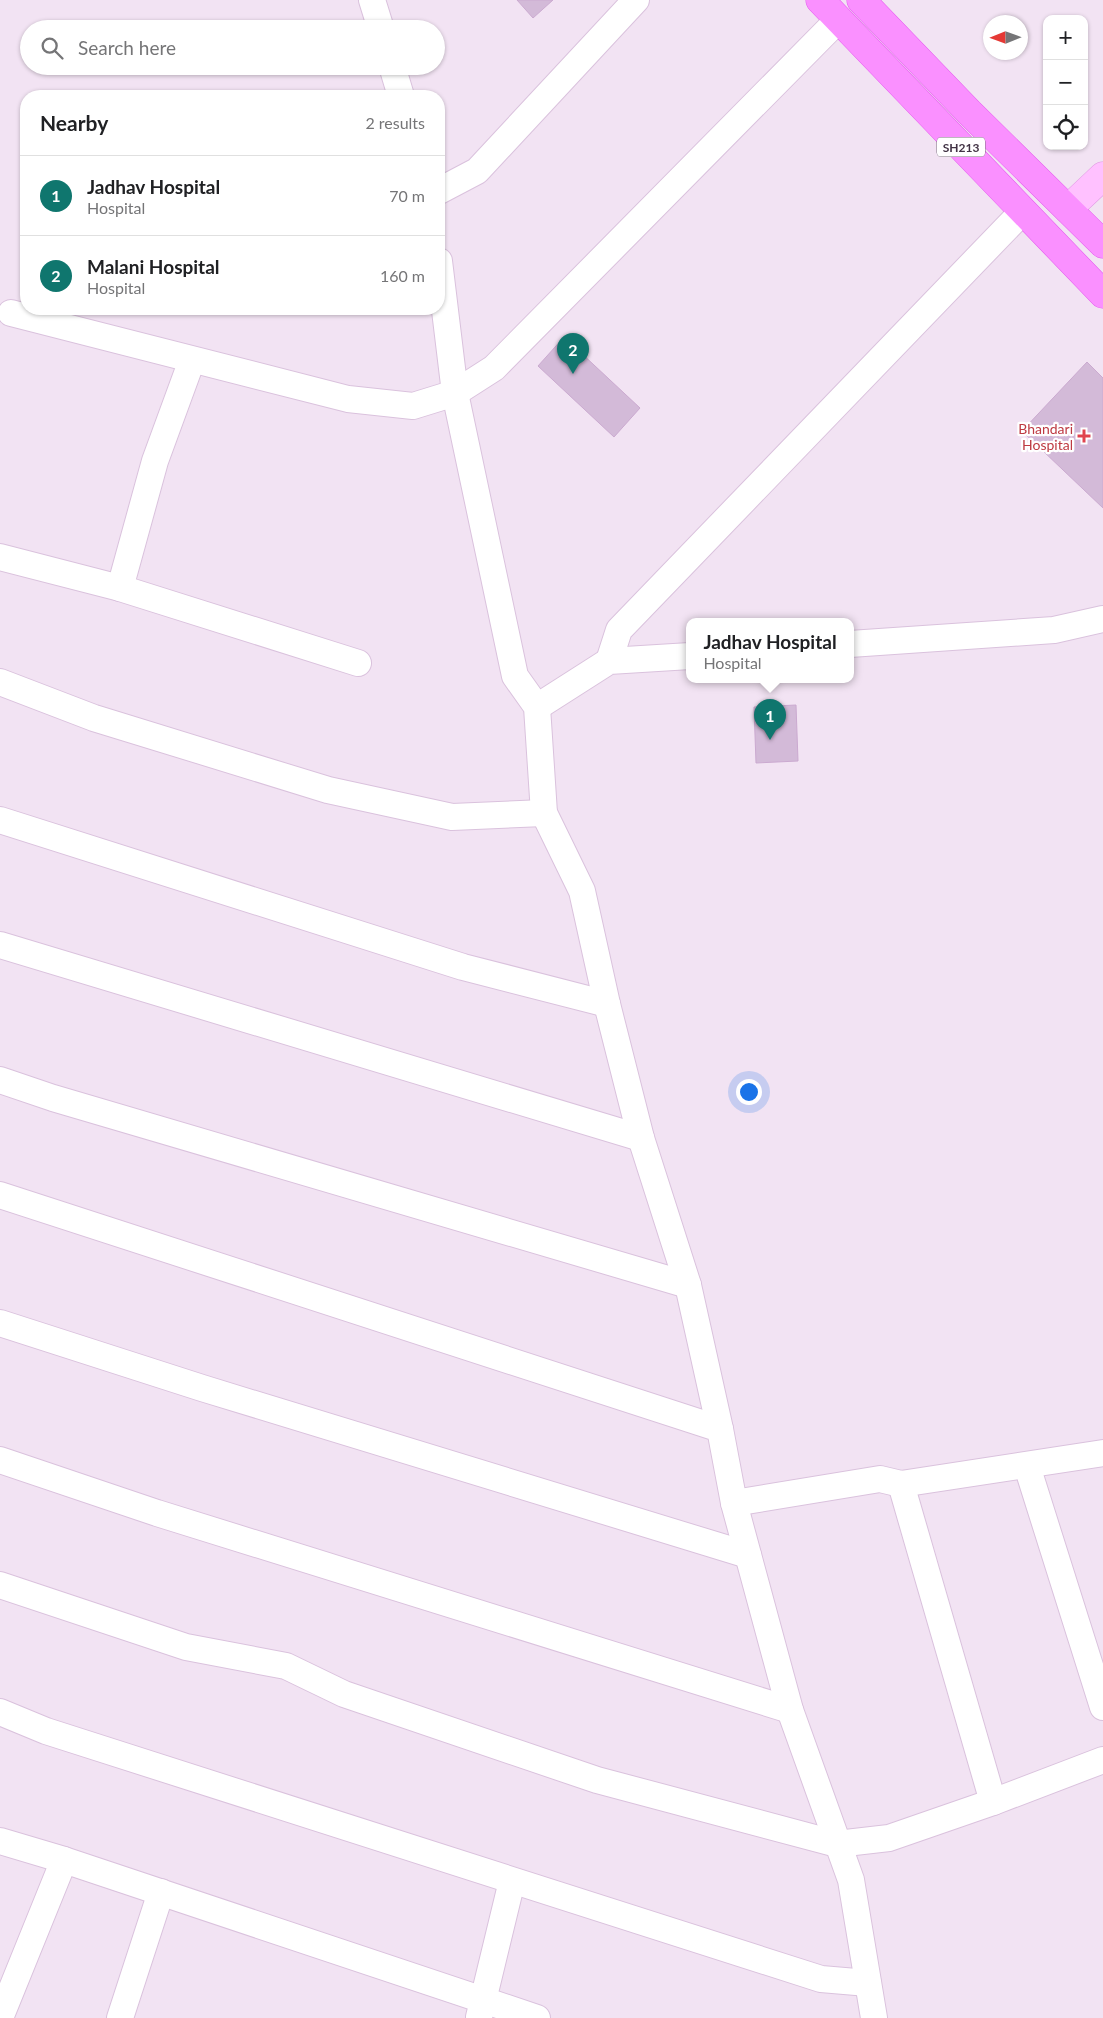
<!DOCTYPE html>
<meta charset="utf-8">
<style>
body{margin:0;font-family:Lato,sans-serif;background:#f6f6f6;color:#202124}
.controls{position:absolute;right:15px;top:15px;display:grid;overflow:hidden;border-radius:10px;box-shadow:0 1px 4px #0004}
.controls button{width:45px;height:45px;display:grid;place-items:center;padding:0;border:0;border-bottom:1px solid #e0e0e0;background:#fff;color:#202124;font:25px sans-serif}
.compass{position:absolute;left:983px;top:15px;width:45px;height:45px;border-radius:50%;background:#fff;box-shadow:0 1px 4px #0004;rotate:269deg}
.you{position:absolute;left:748px;top:1091px;width:18px;height:18px;margin:-12px;border:4px solid #fff;border-radius:50%;background:#1a73e8;box-shadow:0 0 0 8px #1a73e833}
.badge{display:grid;place-items:center;width:32px;height:32px;border-radius:50%;background:#0f766e;color:#fff;font-size:16px;font-weight:700}
.pin{position:absolute;translate:-50% -41px;filter:drop-shadow(0 1px 2px #0008)}
.pin::after{content:'';position:absolute;top:26px;width:18px;height:15px;background:inherit;clip-path:polygon(0 0,100% 0,50% 100%)}
.popup{position:absolute;left:686px;top:618px;width:168px;height:65px;box-sizing:border-box;display:grid;place-content:center;border-radius:10px;background:#fff;filter:drop-shadow(0 1px 4px #0005);font-size:16px;white-space:nowrap;color:#757577}
.popup b{font-size:19px;color:#202124}
.popup::after{content:'';position:absolute;left:50%;top:100%;margin-left:-10px;border:10px solid transparent;border-top-color:#fff}
.list{margin:0;padding:0;list-style:none}
h2{display:flex;justify-content:space-between;align-items:center;height:65px;margin:0;padding:0 20px;font-size:21px}
h2 small{font-size:16px;font-weight:400;color:#757577}
.list li{display:grid;grid-template-columns:32px 1fr auto;gap:15px;align-items:center;box-sizing:border-box;height:80px;padding:0 20px;border-top:1px solid #e0e0e0}
.list b{display:block;font-size:19px;white-space:nowrap}
.list p{margin:0;font-size:16px;white-space:nowrap;color:#757577}
.list em{font-size:16px;font-style:normal;color:#757577}
.icon{flex:none;width:28px;height:28px;fill:none;stroke:currentColor;stroke-width:2;stroke-linecap:round;stroke-linejoin:round}
.map{position:relative;flex:none;width:1103px;height:2018px;overflow:hidden}
.search{position:absolute;background:#fff;box-shadow:0 1px 4px #0004;left:20px;top:20px;width:425px;height:55px;display:flex;align-items:center;gap:12px;box-sizing:border-box;padding:0 18px;border-radius:28px;color:#757577;font-size:19px}
.panel{position:absolute;background:#fff;box-shadow:0 1px 4px #0004;left:20px;top:90px;width:425px;height:225px;border-radius:20px}
.map>svg:first-child{display:block}
.building{fill:#d3bad8;stroke:#cbaad0}
.lines{fill:none;stroke-linecap:round;stroke-linejoin:round}
.street-casing{stroke:#dac2dd;stroke-width:28}
.secondary-casing{stroke:#de95e0;stroke-width:29}
.primary-casing{stroke:#e258ec;stroke-width:29}
.street{stroke:#fff;stroke-width:26}
.secondary{stroke:#ffc1ff;stroke-width:28}
.primary{stroke:#fa90ff;stroke-width:28}
.health-dot{fill:#e0444e;stroke:#fff;stroke-width:2}
.labels{text-anchor:middle;dominant-baseline:central;stroke-width:4.5;stroke-linejoin:round;paint-order:stroke}
.shield{fill:#fff;stroke:#7b707d;stroke-width:1}
.shield-label{font-size:12px;font-weight:bold;fill:#423345}
.health-label{font-size:14px;fill:#be3a42;stroke:#fff;text-anchor:end}
</style>
<div class="map">
<svg width="1103" height="2018" viewBox="0 0 1103 2018">
<rect width="100%" height="100%" fill="#f2e3f3"/>
<g class="building">
<path d="M517 0H553L533 18Z"/>
<path d="M564 337 640 408 614 437 538 366Z"/>
<path d="M1087 362 1103 378V508L1022 431Z"/>
<path d="M796 705 798 761 756 763 754 707Z"/>
</g>
<g class="lines">
<defs>
<g id="street">
<path d="M372 0 381 29"/>
<path d="M392 66 401 96"/>
<path d="M439 191 477 171 636 0"/>
<path d="M439 261 455 393 515 676 537 707 544 813 582 891 607 1004 641 1138 688 1285 720 1429"/>
<path d="M11 313 348 399 413 406 455 393 494 368 838 20"/>
<path d="M0 557 120 588 358 663"/>
<path d="M120 588 155 461 192 360"/>
<path d="M850 644 1054 630 1103 619"/>
<path d="M609 661 619 630 1023 211"/>
<path d="M0 682 94 718 328 790 452 817 544 813"/>
<path d="M537 707 609 661 690 656"/>
<path d="M0 820 463 967 607 1004"/>
<path d="M0 945 641 1138"/>
<path d="M0 1080 53 1098 688 1285"/>
<path d="M0 1195 720 1429 734 1503 790 1710 851 1880 874 2018"/>
<path d="M0 1323 202 1388 748 1555"/>
<path d="M0 1460 157 1513 790 1710"/>
<path d="M1027 1466 1103 1707"/>
<path d="M901 1484 993 1802"/>
<path d="M734 1503 880 1479 901 1484 1103 1453"/>
<path d="M0 1585 186 1647 286 1666 344 1694 597 1780 837 1844 889 1838 993 1802 1103 1760"/>
<path d="M0 1712 46 1731 821 1979 868 1983"/>
<path d="M0 1841 64 1860 537 2018"/>
<path d="M479 2017 512 1881"/>
<path d="M0 2018 64 1860"/>
<path d="M120 2018 161 1892"/>
</g>
<path id="secondary" d="M1068 209 1103 176"/>
<g id="primary">
<path d="M820 0 1103 294"/>
<path d="M861 0 969 112 1103 244"/>
</g>
</defs>
<use href="#street" class="street-casing"/>
<use href="#secondary" class="secondary-casing"/>
<use href="#primary" class="primary-casing"/>
<use href="#street" class="street"/>
<use href="#secondary" class="secondary"/>
<use href="#primary" class="primary"/>
</g>
<path class="health-dot" d="M1081.5 428.5h5v5h5v5h-5v5h-5v-5h-5v-5h5z"/>
<g class="labels">
<rect class="shield" x="937" y="137.5" width="48" height="19" rx="4"/>
<g class="shield-label">
<text x="961" y="147">SH213</text>
</g>
<g class="health-label">
<text x="1073" y="428">Bhandari<tspan x="1073" dy="16">Hospital</tspan></text>
</g>
</g>
</svg>
<div class="controls">
<button>+</button>
<button>−</button>
<button><svg class="icon" aria-label="locate" viewBox="0 0 24 24"><circle cx="12" cy="12" r="6"/><path d="M12 2v4M12 18v4M2 12h4M18 12h4"/></svg></button>
</div>
<svg class="compass" viewBox="-18 -18 36 36"><path d="M0-13l5 13h-10z" fill="#e53935"/><path d="M0 13l5-13h-10z" fill="#757577"/></svg>
<div class="you"></div>
<div class="pin badge" style="left:770px;top:740px">1</div>
<div class="popup"><b>Jadhav Hospital</b>Hospital</div>
<div class="pin badge" style="left:573px;top:374px">2</div>
<div class="search"><svg class="icon" aria-label="search" viewBox="0 0 24 24"><circle cx="10" cy="10" r="6"/><path d="M15 15l6 6"/></svg>Search here</div>
<section class="panel">
<h2>Nearby<small>2 results</small></h2>
<ul class="list">
<li><span class="badge">1</span><div><b>Jadhav Hospital</b><p>Hospital</p></div><em>70 m</em></li>
<li><span class="badge">2</span><div><b>Malani Hospital</b><p>Hospital</p></div><em>160 m</em></li>
</ul>
</section>
</div>
